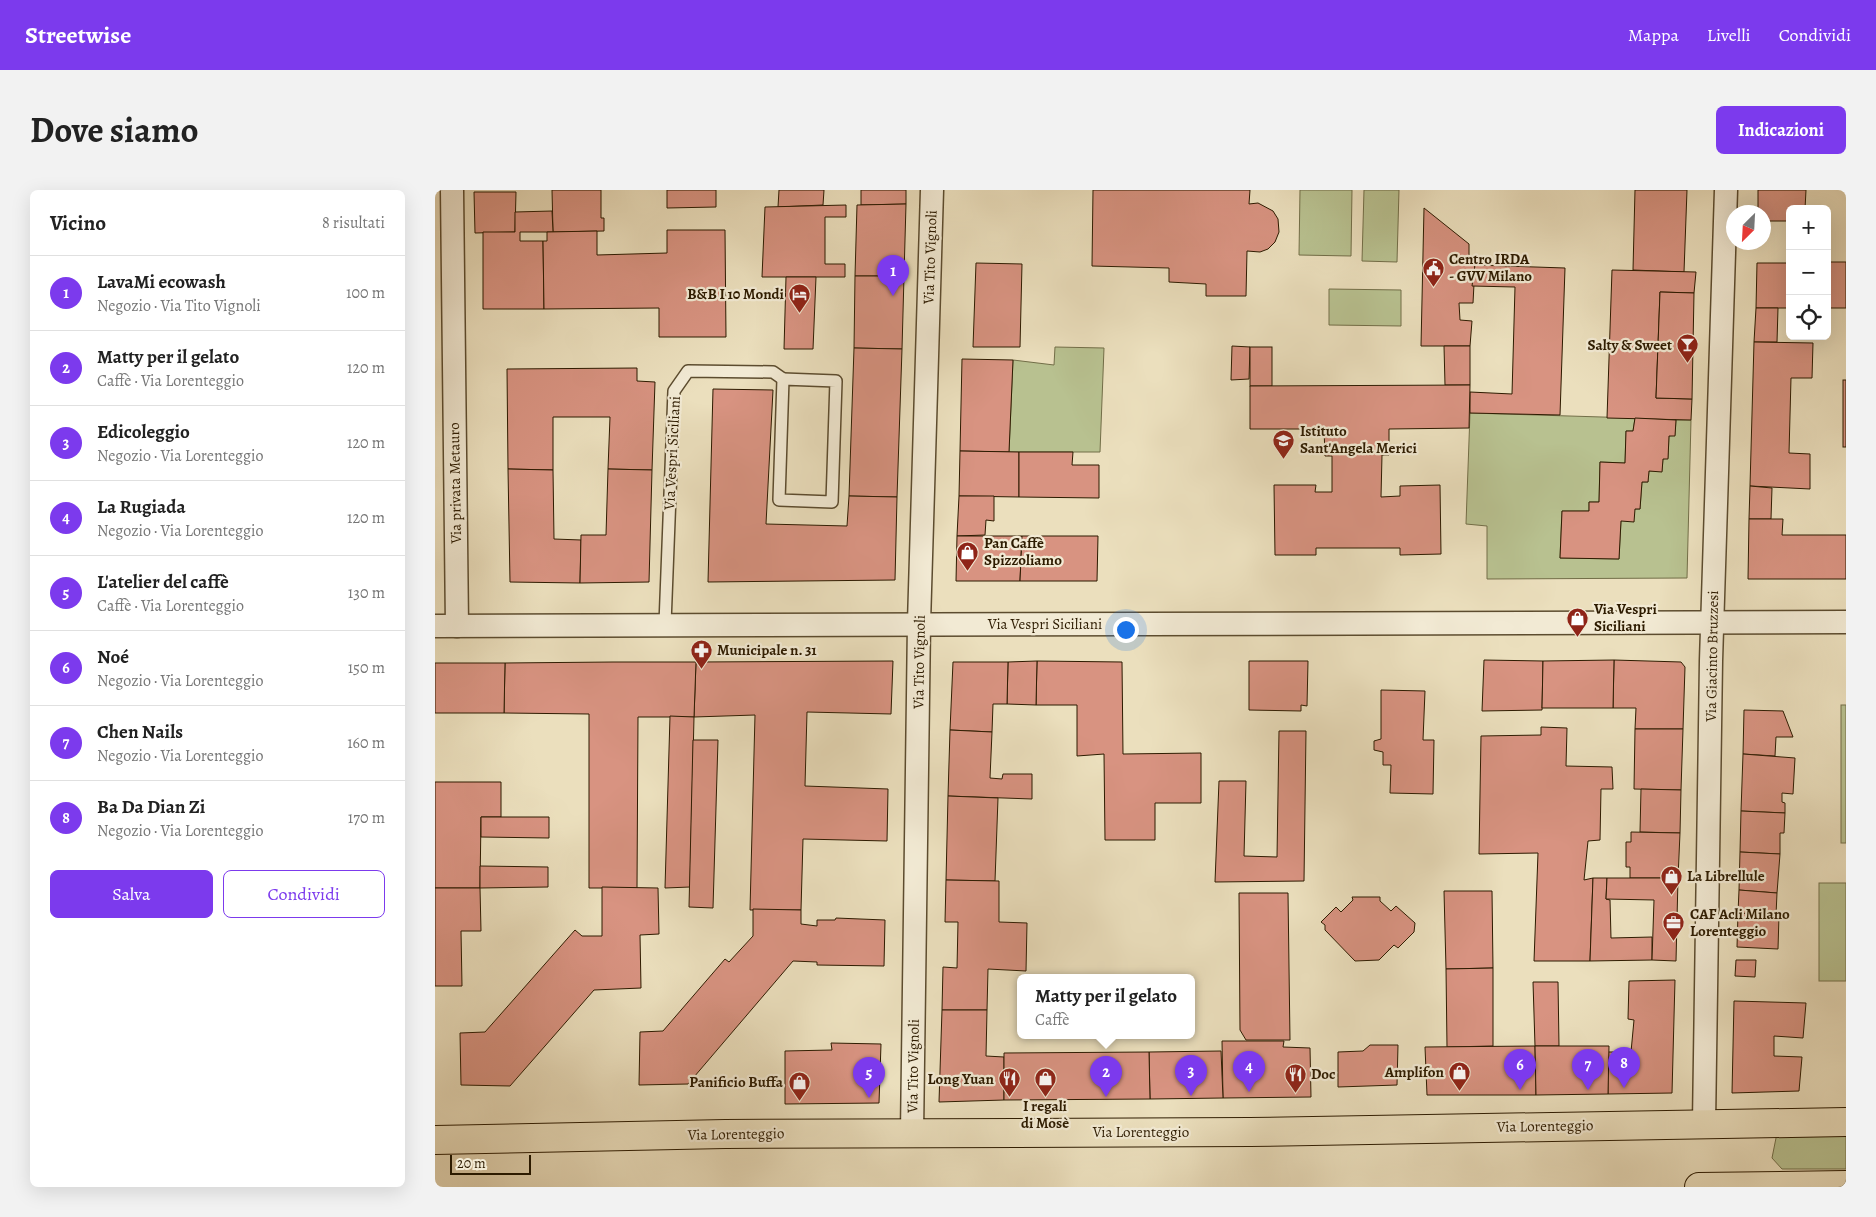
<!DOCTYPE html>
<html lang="it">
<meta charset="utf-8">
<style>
body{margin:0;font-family:Alegreya,serif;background:#f2f2f2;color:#222}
.controls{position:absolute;right:15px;top:15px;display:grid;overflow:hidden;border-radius:8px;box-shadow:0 5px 20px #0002}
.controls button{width:45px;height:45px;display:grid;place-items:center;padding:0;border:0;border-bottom:1px solid #e0e0e0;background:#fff;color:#222;font:25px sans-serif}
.compass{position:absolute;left:1291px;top:15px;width:45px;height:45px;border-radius:50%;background:#fff;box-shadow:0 5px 20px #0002;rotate:204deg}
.scale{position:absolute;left:15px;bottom:12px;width:81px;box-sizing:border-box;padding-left:5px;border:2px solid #2d1b00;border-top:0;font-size:14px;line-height:18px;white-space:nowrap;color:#2d1b00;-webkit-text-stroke:4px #f2ead4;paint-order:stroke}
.you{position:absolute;left:690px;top:439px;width:18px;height:18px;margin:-12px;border:4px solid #fff;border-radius:50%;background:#1a73e8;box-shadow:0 0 0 8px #1a73e833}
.badge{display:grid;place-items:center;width:32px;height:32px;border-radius:50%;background:#7c3aed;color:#fff;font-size:16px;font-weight:700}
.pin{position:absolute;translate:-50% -41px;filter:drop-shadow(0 1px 2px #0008)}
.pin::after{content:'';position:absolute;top:26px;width:18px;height:15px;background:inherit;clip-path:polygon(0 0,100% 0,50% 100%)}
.popup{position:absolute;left:582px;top:784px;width:178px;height:65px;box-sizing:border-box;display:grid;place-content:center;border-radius:8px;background:#fff;filter:drop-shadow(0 1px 4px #0005);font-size:16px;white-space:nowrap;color:#767676}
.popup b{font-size:19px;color:#222}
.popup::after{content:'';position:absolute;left:50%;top:100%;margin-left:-10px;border:10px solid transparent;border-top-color:#fff}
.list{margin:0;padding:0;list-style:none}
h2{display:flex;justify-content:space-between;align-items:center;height:65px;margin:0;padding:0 20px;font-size:21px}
h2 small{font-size:16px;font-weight:400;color:#767676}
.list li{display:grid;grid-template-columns:32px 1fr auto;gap:15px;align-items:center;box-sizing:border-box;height:75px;padding:0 20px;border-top:1px solid #e0e0e0}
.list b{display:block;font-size:19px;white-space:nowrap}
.list p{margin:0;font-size:16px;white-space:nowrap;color:#767676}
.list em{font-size:16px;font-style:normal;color:#767676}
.actions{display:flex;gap:10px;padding:15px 20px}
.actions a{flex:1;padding:11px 0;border:1px solid #7c3aed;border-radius:8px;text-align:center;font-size:18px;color:#7c3aed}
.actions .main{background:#7c3aed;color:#fff}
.icon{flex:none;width:28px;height:28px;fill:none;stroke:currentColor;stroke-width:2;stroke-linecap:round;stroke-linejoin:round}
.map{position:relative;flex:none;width:1411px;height:997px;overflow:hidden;border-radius:8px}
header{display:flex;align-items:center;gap:30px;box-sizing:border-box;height:70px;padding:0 25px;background:#7c3aed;color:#fff}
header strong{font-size:24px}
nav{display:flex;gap:28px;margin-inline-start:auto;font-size:18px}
.intro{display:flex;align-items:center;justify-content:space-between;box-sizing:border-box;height:120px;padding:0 30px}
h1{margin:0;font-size:35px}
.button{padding:12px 22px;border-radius:8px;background:#7c3aed;color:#fff;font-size:18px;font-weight:700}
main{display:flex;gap:30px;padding:0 30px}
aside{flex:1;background:#fff;border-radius:8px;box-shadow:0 5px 20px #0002}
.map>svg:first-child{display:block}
.green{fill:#b8c190;stroke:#726e48}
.building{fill:#d89381;stroke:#2d1b00}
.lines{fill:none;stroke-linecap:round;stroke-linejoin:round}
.service-casing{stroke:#5c4c2f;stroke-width:14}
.minor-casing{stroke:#5c4c2f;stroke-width:25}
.primary-casing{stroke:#2d1b00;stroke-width:30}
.service{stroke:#f2ead4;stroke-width:11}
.minor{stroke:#f2ead4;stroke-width:22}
.primary{stroke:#ebdfbd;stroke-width:28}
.labels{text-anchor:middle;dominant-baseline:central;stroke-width:4.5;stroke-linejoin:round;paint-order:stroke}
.street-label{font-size:15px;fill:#2d1b00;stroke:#f2ead4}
.poi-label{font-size:15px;font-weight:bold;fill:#2d1b00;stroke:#f2ead4;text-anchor:start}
</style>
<header>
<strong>Streetwise</strong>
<nav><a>Mappa</a><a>Livelli</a><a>Condividi</a></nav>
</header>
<div class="intro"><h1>Dove siamo</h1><a class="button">Indicazioni</a></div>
<main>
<aside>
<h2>Vicino<small>8 risultati</small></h2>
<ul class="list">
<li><span class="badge">1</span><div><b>LavaMi ecowash</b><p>Negozio · Via Tito Vignoli</p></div><em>100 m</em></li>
<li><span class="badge">2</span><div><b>Matty per il gelato</b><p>Caffè · Via Lorenteggio</p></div><em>120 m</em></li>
<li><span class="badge">3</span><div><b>Edicoleggio</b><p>Negozio · Via Lorenteggio</p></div><em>120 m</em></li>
<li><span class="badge">4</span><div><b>La Rugiada</b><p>Negozio · Via Lorenteggio</p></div><em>120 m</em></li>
<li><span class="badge">5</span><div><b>L'atelier del caffè</b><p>Caffè · Via Lorenteggio</p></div><em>130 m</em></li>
<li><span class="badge">6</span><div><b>Noé</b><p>Negozio · Via Lorenteggio</p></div><em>150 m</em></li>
<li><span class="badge">7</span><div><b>Chen Nails</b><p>Negozio · Via Lorenteggio</p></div><em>160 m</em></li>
<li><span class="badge">8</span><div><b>Ba Da Dian Zi</b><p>Negozio · Via Lorenteggio</p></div><em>170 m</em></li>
</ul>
<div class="actions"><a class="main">Salva</a><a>Condividi</a></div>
</aside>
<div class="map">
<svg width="1411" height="997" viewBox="0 0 1411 997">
<rect width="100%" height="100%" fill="#ebdfbd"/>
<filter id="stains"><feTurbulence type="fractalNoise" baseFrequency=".004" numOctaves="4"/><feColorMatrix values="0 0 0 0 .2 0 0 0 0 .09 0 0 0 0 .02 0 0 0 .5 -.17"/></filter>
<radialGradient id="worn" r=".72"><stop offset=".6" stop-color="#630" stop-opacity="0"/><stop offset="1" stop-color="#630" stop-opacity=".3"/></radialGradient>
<g class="green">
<path d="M865 0H917L916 66 864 65Z"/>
<path d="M929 0H964L962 72 927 71Z"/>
<path d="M894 99 966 100V136L894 135Z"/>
<path d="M620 157 669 158 665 262H574L578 170 619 175Z"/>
<path d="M1035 223 1200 228 1198 241H1191L1190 273 1165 272 1164 312H1154V321H1127L1125 368 1184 369 1186 331 1200 319H1205L1207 292H1213L1214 281H1227L1228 269 1233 268 1234 246 1240 245 1241 230H1256L1252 388 1052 389V336L1031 334Z"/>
<rect x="1406" y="515" width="5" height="138"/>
<rect x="1384" y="693" width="27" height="98"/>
<path d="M1411 941V979H1347L1337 968 1342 943Z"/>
</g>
<g class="building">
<path d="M117 0H166V28H169V41L118 42Z"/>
<path d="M232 0H281V17L232 18Z"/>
<path d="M344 0H389L388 15 343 17Z"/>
<path d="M426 0H471V14L426 15Z"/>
<path d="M658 0H815L814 14 823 13 838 21 843 29 844 42 840 52 833 59 825 62 812 61 811 106H771V94L734 92V78L657 76Z"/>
<path d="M1200 0H1252L1249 82 1198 80Z"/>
<path d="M1323 0H1371L1370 19H1355V31H1328V22H1323Z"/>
<path d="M39 2H81L80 42 40 43Z"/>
<path d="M471 14 469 86H420L422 15Z"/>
<path d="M411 15V27H390V74H410V87H327L330 17Z"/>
<path d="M989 18 1034 54V75H1040L1038 113H1024L1025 130 1037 131 1035 156H986Z"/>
<path d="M117 21 118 42H85V51H108L109 119H48V42H80V22Z"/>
<path d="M232 40H290L291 147H224V118L109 119 108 51H112V42L162 41V65L232 63Z"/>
<rect x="1392" y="72" width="19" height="46"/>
<path d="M541 73 587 74 585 157H538Z"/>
<path d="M1322 73H1355V118H1321Z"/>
<path d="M1040 75 1130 78 1125 225 1035 223V202L1077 204 1080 97 1037 96Z"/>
<path d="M1177 80 1261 82 1259 103 1225 102 1221 208 1257 209 1256 230 1172 228Z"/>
<path d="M420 86H469L467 159 419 158Z"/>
<path d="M351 87H381L378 159H349Z"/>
<path d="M1225 102 1259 103 1257 209 1221 208Z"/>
<path d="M1321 118H1343L1342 152H1319Z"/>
<path d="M1319 152 1378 153 1377 188H1356L1354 263 1375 264V299L1315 296Z"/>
<path d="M797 156 815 157 814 189 796 190Z"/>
<path d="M1009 156H1035V195H1010Z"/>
<rect x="815" y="157" width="22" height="39"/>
<path d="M419 158 467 159 462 307 414 306Z"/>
<path d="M527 169 578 170 574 262 525 261Z"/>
<path d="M202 178V191L220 192 217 280 173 279 175 227H118V280L73 279 72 179Z"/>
<rect x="1408" y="190" width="3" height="67"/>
<path d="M1035 195 1034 238 954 239V265H947L946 307 965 306V296L1005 295 1006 364 965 365V358H881V365H840L839 295H881L880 302H897V266H890L889 239H815V196Z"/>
<path d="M278 199 338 200 331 334 412 336 414 306 462 307 460 390 273 392Z"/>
<path d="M1200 228 1241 230 1240 246H1234L1233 269H1228L1227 282 1214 281 1213 292H1207L1205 319H1200L1199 332 1186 331 1184 369 1125 368 1127 321H1154V312H1164L1165 272 1190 273 1191 241H1198Z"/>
<path d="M525 261 584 262V307L524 306Z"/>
<path d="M584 262H638L637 275H664V308L584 307Z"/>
<path d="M73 279 118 280 119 349 146 350 145 393 75 392Z"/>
<path d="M173 279 217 280 214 392 145 393 146 345H171Z"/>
<path d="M1315 296 1337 298 1336 329H1314Z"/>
<path d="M524 306H559V331L551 330 550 345 522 346Z"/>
<path d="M1314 329H1348L1347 345H1411V389H1313Z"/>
<path d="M522 346H587L585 391H521Z"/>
<path d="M587 346H663L662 391H585Z"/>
<path d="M1049 470 1108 471 1107 520 1047 521Z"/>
<path d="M1179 470 1246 472 1250 477 1248 539H1200L1201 518H1178Z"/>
<path d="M1179 470 1178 518H1107L1108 471Z"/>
<path d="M458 471 456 524 372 522 370 596 453 599 452 651 368 649 366 720H315L320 525 259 527 261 472Z"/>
<path d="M602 471 687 472 688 564 766 563V613H720V650H670L669 564 642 566V515H601Z"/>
<path d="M602 471 601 515 572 514 573 472Z"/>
<path d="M814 471H873L872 516 866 515V521L814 520Z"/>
<path d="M178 472H261L259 527H203L202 698H154V524L69 523 70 473Z"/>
<path d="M518 472H573L572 514H558L557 542 515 540Z"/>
<path d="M0 473H70L69 523H0Z"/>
<path d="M946 500 990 501 988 550H999L998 604 955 603 956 575H948V562L939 560V551L946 549Z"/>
<path d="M1309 520 1348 521 1358 547H1341L1340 566 1308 564Z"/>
<path d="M235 526 259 527 255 697 230 698Z"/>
<path d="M1106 537 1132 538 1131 576 1177 577 1178 599H1166L1165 650 1153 651 1149 690 1158 688 1155 771H1099L1103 663 1044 664 1046 546 1106 545Z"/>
<path d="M1200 539H1248L1246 600 1199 599Z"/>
<path d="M515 540 557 542 555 588 567 589 568 584H597V609L513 606Z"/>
<path d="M844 541H871L869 691 780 692 784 591H811L809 666 842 667Z"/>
<path d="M258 550H283L278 718 254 717Z"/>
<path d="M1308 564 1360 568 1358 604 1347 603V612L1350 613V623L1306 621Z"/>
<path d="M0 592H66V627H46L45 698H0Z"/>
<path d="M1206 599 1246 600 1245 643 1205 642Z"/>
<path d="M513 606 563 608 560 691 511 690Z"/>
<path d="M1306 621 1350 623 1349 643H1345V664L1305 662Z"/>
<path d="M46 627H114V648L46 647Z"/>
<path d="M1196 642 1245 643 1243 688H1195V677H1191V652H1196Z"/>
<path d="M1305 662 1345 664 1342 703 1304 700Z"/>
<path d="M45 676 113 677V697L45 698Z"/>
<path d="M1158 688H1172L1171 709 1175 710 1176 748 1217 747V770L1155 771Z"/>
<path d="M1172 688H1243L1241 771 1217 770 1219 710 1171 709Z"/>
<path d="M511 690 564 691V732L592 733 591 781 553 779 552 820H507L508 777 522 778 523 732H510Z"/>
<path d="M167 697 223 698 224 744 205 745 206 798 159 800 75 896 26 895 25 843 50 842 140 740 147 746H167Z"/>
<path d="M0 698H45L46 741H26L27 796H0Z"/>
<path d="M1304 700 1342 703 1341 725 1303 723Z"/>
<path d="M1009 701H1057L1058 778 1011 779Z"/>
<path d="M804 703H853L855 850H811L805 840Z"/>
<path d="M917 707H945V711L956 721 961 716 980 733 979 742 963 758 959 755 944 770 920 771 890 740V735L886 732 901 717 906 722 918 710Z"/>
<path d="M318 719 366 720V734L382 736V730H400L401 728 450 730 449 776 382 775V772L358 771 253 894 204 895 205 842 228 841 290 769 294 772 318 746Z"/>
<path d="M1303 723 1344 725 1343 759 1302 757Z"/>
<path d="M1301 770H1321L1320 787 1300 786Z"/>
<path d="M1058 778V856L1012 857 1011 779Z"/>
<path d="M1240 790 1237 903 1173 904V862H1196L1199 830 1193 829 1194 791Z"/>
<path d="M1098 792H1123L1124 856H1100Z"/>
<path d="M1299 811 1371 813 1368 848 1339 846V866L1367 867 1364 901 1297 903Z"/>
<path d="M507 820H552L551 866 569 867V910L504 912Z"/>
<path d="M787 851H849L848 857 875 858 876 907 788 908Z"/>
<path d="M396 853 446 854 444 913 350 914V861L397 860Z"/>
<path d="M935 855H963L962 895 903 897V862L928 861Z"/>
<path d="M1100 856 1101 905H992L990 857Z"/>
<path d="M1100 856H1174L1173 904 1101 905Z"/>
<path d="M786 861 788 908 715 909 714 862Z"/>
<path d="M714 862 715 909 569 910V863Z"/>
</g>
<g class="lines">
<defs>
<g id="service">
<path d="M348 189 401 191 397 312 344 310Z"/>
<path d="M230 434 239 201 253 181 338 182 348 189"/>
</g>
<g id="minor">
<path d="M17 0 22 436"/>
<path d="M0 436 1411 432"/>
<path d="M1269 933 1276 471 1291 0"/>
<path d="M477 943 484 433 497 0"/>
</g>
<g id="primary">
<path d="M0 950 290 944 815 942 1411 932"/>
<path d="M1264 997 1411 995"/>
</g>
</defs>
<use href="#service" class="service-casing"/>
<use href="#minor" class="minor-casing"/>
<use href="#primary" class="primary-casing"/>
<use href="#service" class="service"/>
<use href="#minor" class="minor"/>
<use href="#primary" class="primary"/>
</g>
<defs>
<symbol id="civic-pin" viewBox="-11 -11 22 30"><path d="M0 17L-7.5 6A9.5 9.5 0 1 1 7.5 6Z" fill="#8f2418" stroke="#f2ead4"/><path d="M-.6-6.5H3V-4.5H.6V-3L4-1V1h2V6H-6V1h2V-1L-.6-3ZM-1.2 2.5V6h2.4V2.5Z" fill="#fff"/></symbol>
<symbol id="hotel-pin" viewBox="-11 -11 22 30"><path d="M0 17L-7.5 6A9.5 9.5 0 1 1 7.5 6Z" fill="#8f2418" stroke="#f2ead4"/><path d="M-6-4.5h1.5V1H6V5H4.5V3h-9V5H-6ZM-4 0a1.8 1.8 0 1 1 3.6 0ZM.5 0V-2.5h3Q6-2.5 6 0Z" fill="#fff"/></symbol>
<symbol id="bar-pin" viewBox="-11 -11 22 30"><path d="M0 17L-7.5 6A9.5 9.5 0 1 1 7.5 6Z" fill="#8f2418" stroke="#f2ead4"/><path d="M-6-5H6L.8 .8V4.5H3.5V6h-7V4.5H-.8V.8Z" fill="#fff"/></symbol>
<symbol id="school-pin" viewBox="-11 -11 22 30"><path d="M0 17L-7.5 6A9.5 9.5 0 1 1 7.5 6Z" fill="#8f2418" stroke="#f2ead4"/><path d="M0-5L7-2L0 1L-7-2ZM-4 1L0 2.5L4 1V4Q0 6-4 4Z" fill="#fff"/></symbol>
<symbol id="shop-pin" viewBox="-11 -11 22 30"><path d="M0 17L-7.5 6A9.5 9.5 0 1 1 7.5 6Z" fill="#8f2418" stroke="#f2ead4"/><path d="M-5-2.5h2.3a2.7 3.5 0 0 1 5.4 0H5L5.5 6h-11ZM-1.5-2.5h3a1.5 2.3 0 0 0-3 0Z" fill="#fff"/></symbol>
<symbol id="pharmacy-pin" viewBox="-11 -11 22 30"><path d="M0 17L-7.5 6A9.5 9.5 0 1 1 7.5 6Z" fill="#8f2418" stroke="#f2ead4"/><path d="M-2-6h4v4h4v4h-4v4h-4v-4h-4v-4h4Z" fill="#fff"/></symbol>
<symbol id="office-pin" viewBox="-11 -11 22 30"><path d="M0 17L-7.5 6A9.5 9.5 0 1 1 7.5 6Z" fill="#8f2418" stroke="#f2ead4"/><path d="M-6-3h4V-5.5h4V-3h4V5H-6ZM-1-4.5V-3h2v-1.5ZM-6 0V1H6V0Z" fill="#fff"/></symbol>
<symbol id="restaurant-pin" viewBox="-11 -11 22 30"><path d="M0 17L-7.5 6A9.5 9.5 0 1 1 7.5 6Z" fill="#8f2418" stroke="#f2ead4"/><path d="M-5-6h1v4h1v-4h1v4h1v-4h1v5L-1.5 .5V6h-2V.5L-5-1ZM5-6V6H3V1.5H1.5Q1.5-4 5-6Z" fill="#fff"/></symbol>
</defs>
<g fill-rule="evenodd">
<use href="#civic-pin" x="986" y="66" width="25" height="34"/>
<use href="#hotel-pin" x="352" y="92" width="25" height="34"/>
<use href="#bar-pin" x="1240" y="142" width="25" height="34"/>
<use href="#school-pin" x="836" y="238" width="25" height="34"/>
<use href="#shop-pin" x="520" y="350" width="25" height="34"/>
<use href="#shop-pin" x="1130" y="416" width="25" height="34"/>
<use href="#pharmacy-pin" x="254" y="448" width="25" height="34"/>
<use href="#shop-pin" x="1224" y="674" width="25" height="34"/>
<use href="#office-pin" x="1226" y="720" width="25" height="34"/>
<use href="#shop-pin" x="1012" y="870" width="25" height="34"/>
<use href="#restaurant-pin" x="848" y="872" width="25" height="34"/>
<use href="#shop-pin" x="598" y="876" width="25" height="34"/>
<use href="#restaurant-pin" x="562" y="876" width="25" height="34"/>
<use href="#shop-pin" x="352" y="880" width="25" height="34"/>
</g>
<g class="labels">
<g class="street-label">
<text transform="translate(495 67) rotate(-88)">Via Tito Vignoli</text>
<text transform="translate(237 263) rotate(-87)">Via Vespri Siciliani</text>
<text transform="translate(20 293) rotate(-91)">Via privata Metauro</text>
<text x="610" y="434">Via Vespri Siciliani</text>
<text transform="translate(1277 466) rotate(-89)">Via Giacinto Bruzzesi</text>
<text transform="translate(484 472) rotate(-89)">Via Tito Vignoli</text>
<text transform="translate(478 876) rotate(-89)">Via Tito Vignoli</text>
<text transform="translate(1110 936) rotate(-1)">Via Lorenteggio</text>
<text x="706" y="942">Via Lorenteggio</text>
<text transform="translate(301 944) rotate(-1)">Via Lorenteggio</text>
</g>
<g class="poi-label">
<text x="1014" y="69">Centro IRDA<tspan x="1014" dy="17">- GVV Milano</tspan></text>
<text x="349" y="104" text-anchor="end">B&amp;B I 10 Mondi</text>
<text x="1237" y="155" text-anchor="end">Salty &amp; Sweet</text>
<text x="865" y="241">Istituto<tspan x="865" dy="17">Sant'Angela Merici</tspan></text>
<text x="549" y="353">Pan Caffè<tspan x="549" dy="17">Spizzoliamo</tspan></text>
<text x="1159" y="419">Via Vespri<tspan x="1159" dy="17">Siciliani</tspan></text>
<text x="282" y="460">Municipale n. 31</text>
<text x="1252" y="686">La Librellule</text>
<text x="1255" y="724">CAF Acli Milano<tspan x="1255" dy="17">Lorenteggio</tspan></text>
<text x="1009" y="882" text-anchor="end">Amplifon</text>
<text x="876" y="884">Doc</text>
<text x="559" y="889" text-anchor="end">Long Yuan</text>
<text x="348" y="892" text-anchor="end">Panificio Buffa</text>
<text x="610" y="916" text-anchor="middle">I regali<tspan x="610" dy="17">di Mosè</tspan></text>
</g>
</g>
<rect width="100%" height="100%" filter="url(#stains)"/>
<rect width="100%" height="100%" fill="url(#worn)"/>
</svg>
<div class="controls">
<button>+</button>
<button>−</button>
<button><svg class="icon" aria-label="locate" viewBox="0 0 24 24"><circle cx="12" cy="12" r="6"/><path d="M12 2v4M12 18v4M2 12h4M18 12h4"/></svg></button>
</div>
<svg class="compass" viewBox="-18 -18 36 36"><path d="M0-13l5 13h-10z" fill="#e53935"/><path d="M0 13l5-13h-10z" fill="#767676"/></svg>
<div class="scale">20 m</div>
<div class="you"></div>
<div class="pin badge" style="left:458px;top:106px">1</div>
<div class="pin badge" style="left:671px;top:907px">2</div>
<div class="popup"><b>Matty per il gelato</b>Caffè</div>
<div class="pin badge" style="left:756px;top:906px">3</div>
<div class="pin badge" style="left:814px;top:902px">4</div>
<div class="pin badge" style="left:434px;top:908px">5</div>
<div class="pin badge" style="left:1085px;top:900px">6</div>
<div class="pin badge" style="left:1153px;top:900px">7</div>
<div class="pin badge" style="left:1189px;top:898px">8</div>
</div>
</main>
